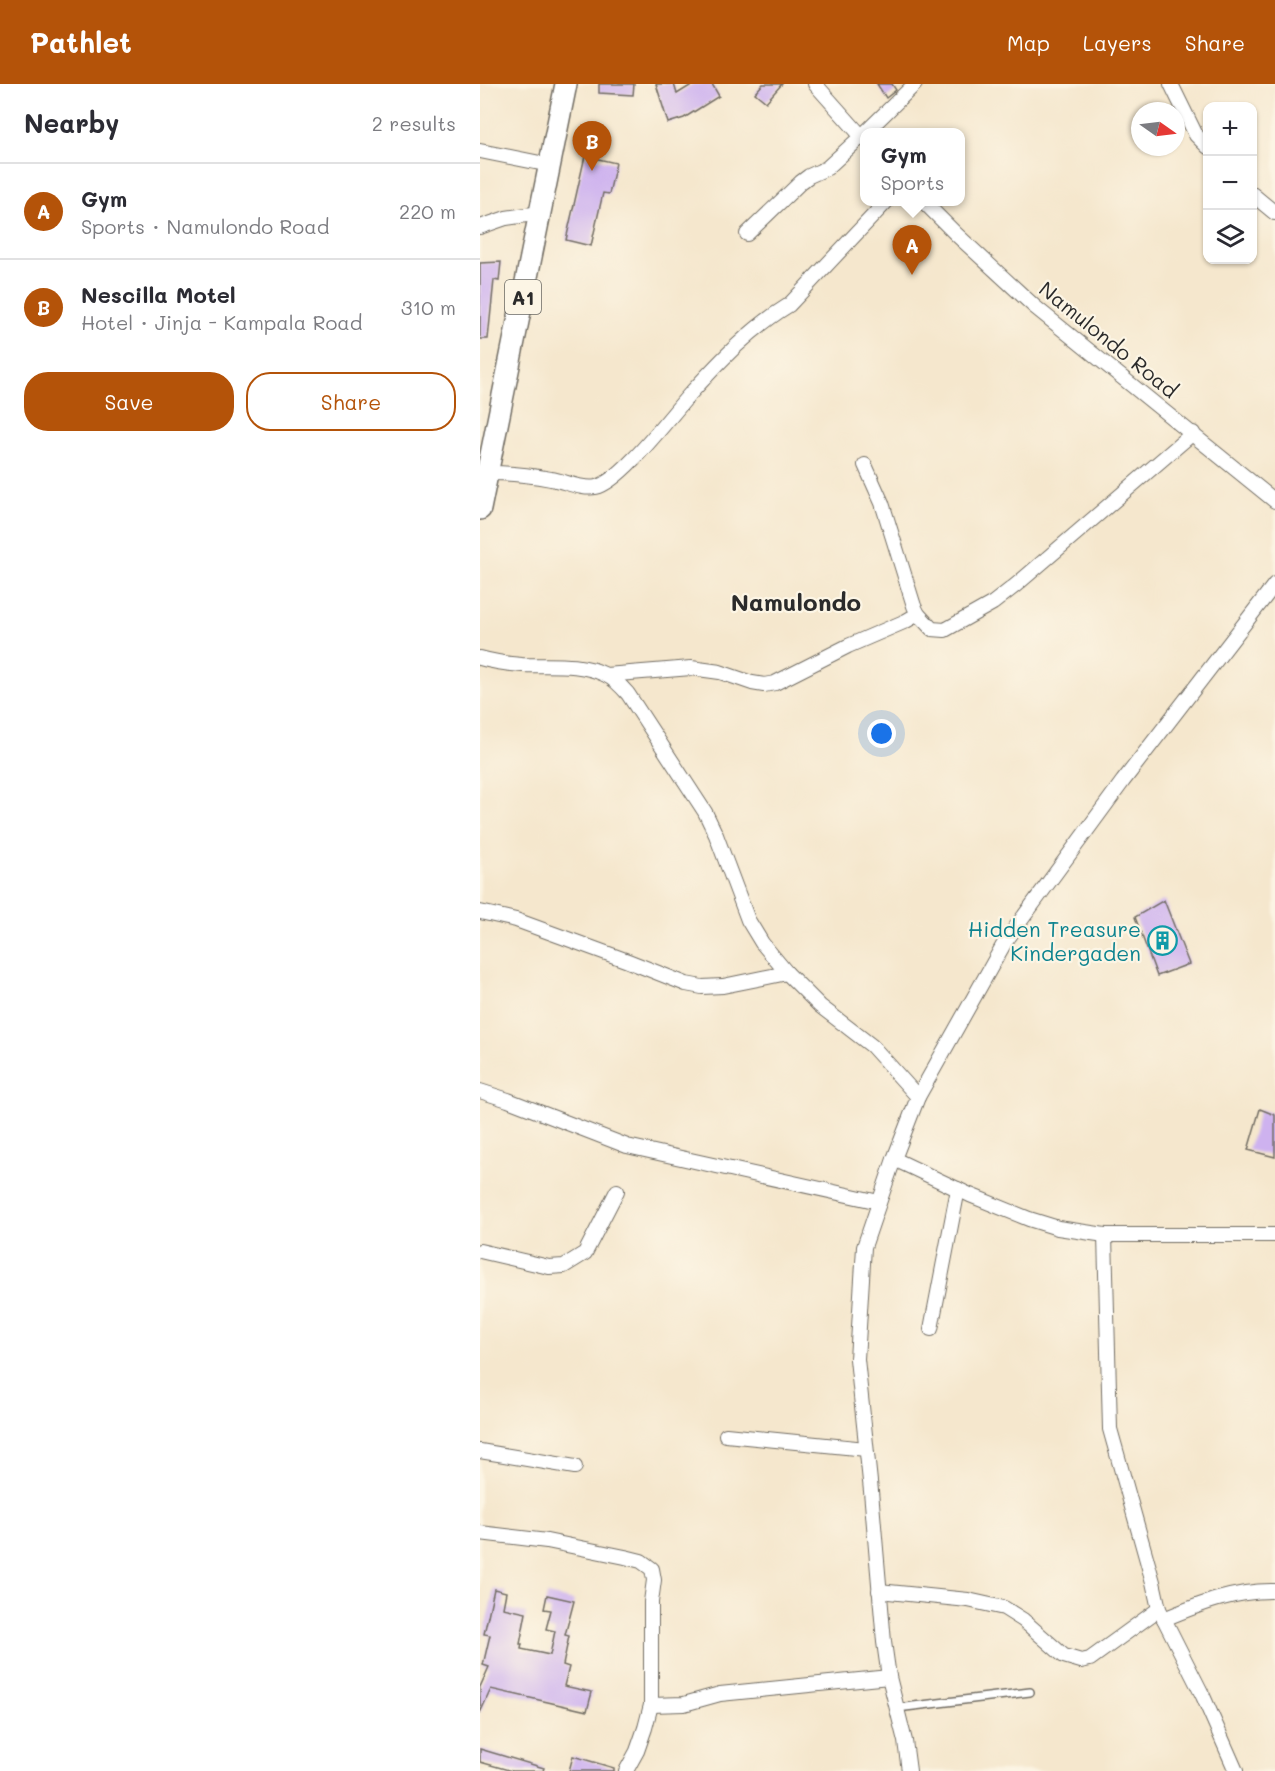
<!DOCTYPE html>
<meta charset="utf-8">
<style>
body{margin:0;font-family:Mali,sans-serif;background:#f7f7f7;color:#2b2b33}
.controls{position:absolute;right:18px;top:18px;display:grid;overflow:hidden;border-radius:12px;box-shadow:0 2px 4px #0004}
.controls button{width:54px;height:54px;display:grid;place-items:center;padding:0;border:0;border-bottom:2px solid #e1e1e2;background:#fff;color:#2b2b33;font:30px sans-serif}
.compass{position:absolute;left:651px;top:18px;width:54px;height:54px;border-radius:50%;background:#fff;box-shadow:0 2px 4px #0004;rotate:104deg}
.you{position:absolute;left:402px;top:650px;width:21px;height:21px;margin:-15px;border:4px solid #fff;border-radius:50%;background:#1a73e8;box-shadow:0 0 0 9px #1a73e833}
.badge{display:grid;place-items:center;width:39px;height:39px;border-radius:50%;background:#b45309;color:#fff;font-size:20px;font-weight:700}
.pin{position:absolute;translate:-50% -50px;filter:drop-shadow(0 2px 3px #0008)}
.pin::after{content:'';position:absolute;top:32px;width:21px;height:18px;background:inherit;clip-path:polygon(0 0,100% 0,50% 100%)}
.popup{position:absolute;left:380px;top:44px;width:105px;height:78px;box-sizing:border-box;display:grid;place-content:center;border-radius:12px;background:#fff;filter:drop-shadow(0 2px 4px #0005);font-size:20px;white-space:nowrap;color:#7c7c81}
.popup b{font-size:22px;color:#2b2b33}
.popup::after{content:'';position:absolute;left:50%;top:100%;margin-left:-12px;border:12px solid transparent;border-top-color:#fff}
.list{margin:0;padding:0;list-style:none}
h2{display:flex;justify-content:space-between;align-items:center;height:78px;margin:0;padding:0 24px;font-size:26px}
h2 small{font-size:20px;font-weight:400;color:#7c7c81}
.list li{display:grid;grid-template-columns:39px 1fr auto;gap:18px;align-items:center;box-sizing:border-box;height:96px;padding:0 24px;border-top:2px solid #e1e1e2}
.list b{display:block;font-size:22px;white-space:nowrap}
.list p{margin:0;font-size:20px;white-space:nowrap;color:#7c7c81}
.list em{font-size:20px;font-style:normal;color:#7c7c81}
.actions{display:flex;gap:12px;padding:18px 24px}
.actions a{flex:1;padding:14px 0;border:2px solid #b45309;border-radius:24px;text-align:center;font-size:21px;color:#b45309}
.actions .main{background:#b45309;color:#fff}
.icon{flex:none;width:33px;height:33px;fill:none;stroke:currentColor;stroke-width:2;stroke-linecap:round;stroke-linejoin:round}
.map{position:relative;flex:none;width:795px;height:1687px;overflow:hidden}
header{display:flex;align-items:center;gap:36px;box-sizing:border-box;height:84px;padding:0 30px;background:#b45309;color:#fff}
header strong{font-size:28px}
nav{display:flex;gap:33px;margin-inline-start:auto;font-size:21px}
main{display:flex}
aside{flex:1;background:#fff}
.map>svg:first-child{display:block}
.building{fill:#ceb2ef}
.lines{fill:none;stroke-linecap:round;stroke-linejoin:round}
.service-casing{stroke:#726d64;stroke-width:10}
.minor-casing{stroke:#726d64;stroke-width:16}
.trunk-casing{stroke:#726d64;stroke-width:24}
.service{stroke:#fff;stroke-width:7}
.minor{stroke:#fff;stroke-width:14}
.trunk{stroke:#fff;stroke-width:21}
.labels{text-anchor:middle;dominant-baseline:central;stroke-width:4.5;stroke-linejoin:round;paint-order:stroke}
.shield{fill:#fcf5e5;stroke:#6a6863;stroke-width:1.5}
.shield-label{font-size:20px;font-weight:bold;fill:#2b2b2b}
.street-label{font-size:21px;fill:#2b2b2b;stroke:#fcf5e5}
.culture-label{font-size:21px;fill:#0d838f;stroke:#fcf5e5;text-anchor:end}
.quarter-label{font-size:24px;font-weight:bold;fill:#2b2b2b;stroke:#fcf5e5}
</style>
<header>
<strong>Pathlet</strong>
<nav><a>Map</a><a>Layers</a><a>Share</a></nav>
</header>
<main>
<aside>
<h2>Nearby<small>2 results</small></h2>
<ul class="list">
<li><span class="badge">A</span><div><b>Gym</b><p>Sports · Namulondo Road</p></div><em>220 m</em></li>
<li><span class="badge">B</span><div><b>Nescilla Motel</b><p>Hotel · Jinja - Kampala Road</p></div><em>310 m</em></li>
</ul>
<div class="actions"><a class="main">Save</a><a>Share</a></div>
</aside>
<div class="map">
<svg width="795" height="1687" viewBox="0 0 795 1687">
<rect width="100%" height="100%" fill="#fcf5e5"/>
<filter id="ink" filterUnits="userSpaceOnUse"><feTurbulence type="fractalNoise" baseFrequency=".0167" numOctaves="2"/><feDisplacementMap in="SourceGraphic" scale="12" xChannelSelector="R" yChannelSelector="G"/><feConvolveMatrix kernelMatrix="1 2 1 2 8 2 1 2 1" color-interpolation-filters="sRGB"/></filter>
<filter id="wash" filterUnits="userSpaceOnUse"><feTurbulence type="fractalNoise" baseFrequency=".008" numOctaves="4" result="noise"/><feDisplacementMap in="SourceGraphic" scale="24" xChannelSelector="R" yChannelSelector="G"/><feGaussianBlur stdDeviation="1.35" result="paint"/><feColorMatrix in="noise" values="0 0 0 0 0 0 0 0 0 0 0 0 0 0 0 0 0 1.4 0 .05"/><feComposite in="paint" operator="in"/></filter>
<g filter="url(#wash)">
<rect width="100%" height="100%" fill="#f5e7cd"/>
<g id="blocks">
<g class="building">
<path d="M119 0H154L153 11 119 9Z"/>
<path d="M176 0H194L197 10 213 0H232L239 12 204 34 188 39Z"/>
<path d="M283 0H302L286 18 275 9Z"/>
<path d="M397 0H412L416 6 406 14Z"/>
<path d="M105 72 136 79 129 110 123 109 111 162 86 156Z"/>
<path d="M21 178 19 197 14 196 8 255H0V179Z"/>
<path d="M684 816 709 880 677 892 655 833Z"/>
<path d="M780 1025 795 1031V1073L768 1066Z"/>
<path d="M14 1505 26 1508 23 1524 46 1529 40 1560H42L41 1565 70 1571 75 1547 66 1545 71 1526 64 1525 67 1511 94 1517 85 1551 89 1552 83 1581 89 1583 84 1602 112 1608 107 1627 11 1605 0 1629V1603L9 1583 3 1581 10 1551 4 1550Z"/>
<path d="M0 1665 64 1684 63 1687H32L0 1678Z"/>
<path d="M93 1672 134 1684V1687H89Z"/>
</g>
</g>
</g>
<g filter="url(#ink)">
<use href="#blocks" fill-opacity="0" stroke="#726d64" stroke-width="1.5"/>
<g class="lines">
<defs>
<path id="service" d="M417 1624 550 1608"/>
<g id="minor">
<path d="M335 0 384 55"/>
<path d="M691 0 716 51 728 63"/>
<path d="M386 48 435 0"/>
<path d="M0 67 70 81"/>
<path d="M772 110 795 129"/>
<path d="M444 118 477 151 555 223 795 417"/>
<path d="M0 143 26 134 60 129"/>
<path d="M267 150 321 98 329 92 347 84 384 50"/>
<path d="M385 381 402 419 434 522 438 530 452 545 465 546 513 519 536 501 713 349"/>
<path d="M7 389C29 389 50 391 71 395 85 397 102 406 116 403 141 398 191 331 210 310 240 277 271 244 309 221L406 118"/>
<path d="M0 574C14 578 28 580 42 581 70 582 101 578 126 591 135 595 141 602 148 610L225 728 236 751 268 836 282 859 307 889 340 922 392 962 438 1013"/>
<path d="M126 591 211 584 240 588 272 599 284 601 295 599 368 562 426 537 438 530"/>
<path d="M0 828 36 836 148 877 206 900 222 903 243 902 307 889"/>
<path d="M0 1007 28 1016 147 1062 399 1118"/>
<path d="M414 1075 490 1111 549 1135 578 1144 625 1151H795"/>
<path d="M625 1151 630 1345 673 1498 679 1525 723 1612 756 1687"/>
<path d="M0 1167 69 1183 84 1182 105 1169 137 1107"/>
<path d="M451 1245 478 1105"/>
<path d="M246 1351 386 1365"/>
<path d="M0 1367 95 1383"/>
<path d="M0 1449 67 1457 145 1473 161 1477 172 1485 174 1496 171 1518V1621L165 1644 157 1667 146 1687"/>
<path d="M399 1507 488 1516 524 1524 543 1536 584 1572 601 1577 610 1575 679 1525"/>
<path d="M684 1535C720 1520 755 1506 795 1507"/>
<path d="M171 1621 204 1620 240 1610 409 1593"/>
<path d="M429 1687 425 1657 409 1593 404 1558 391 1407 377 1275 384 1163 414 1075 438 1013 525 858 643 697 795 500"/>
</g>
<path id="trunk" d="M0 425 86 0"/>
</defs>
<use href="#service" class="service-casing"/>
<use href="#minor" class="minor-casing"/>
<use href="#trunk" class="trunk-casing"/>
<use href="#service" class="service"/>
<use href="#minor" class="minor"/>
<use href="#trunk" class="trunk"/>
</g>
</g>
<defs>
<symbol id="building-ring" viewBox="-11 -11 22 22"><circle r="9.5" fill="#fcf5e5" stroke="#0f9aa8" stroke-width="1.5"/><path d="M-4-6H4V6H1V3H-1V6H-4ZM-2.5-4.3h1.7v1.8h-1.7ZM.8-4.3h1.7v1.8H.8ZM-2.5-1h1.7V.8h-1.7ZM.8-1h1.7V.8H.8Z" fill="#0f9aa8"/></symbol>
</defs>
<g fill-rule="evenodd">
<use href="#building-ring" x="666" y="840" width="33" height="33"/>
</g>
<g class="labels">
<rect class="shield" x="25" y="196" width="36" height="34" rx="4.5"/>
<g class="shield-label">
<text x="43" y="213">A1</text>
</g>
<g class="street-label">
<text transform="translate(629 255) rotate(39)">Namulondo Road</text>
</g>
<g class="culture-label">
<text x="661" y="844">Hidden Treasure<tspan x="661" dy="24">Kindergaden</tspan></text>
</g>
<g class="quarter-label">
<text x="316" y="517">Namulondo</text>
</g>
</g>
</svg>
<div class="controls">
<button>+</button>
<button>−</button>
<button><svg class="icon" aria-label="layers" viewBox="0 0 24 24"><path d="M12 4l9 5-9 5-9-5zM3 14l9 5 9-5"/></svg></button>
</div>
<svg class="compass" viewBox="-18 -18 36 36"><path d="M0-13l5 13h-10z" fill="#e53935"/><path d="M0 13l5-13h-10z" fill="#7c7c81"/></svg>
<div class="you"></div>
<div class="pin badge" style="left:432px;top:191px">A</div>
<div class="popup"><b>Gym</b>Sports</div>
<div class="pin badge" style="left:112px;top:87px">B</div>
</div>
</main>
